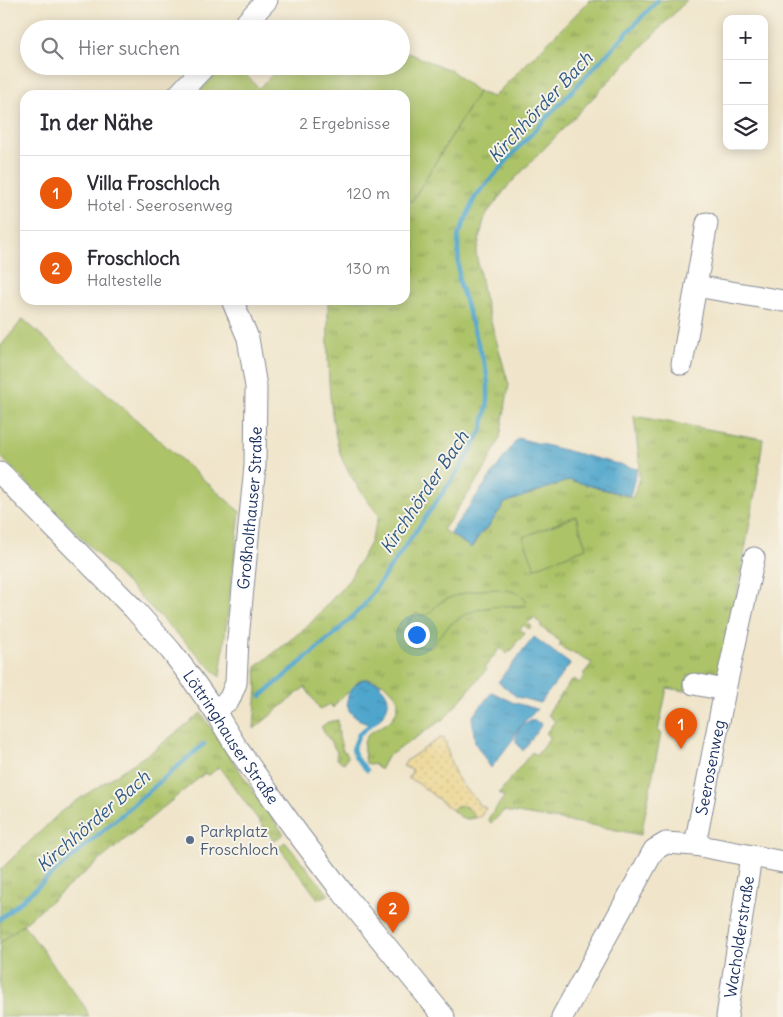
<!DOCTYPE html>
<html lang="de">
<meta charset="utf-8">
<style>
body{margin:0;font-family:Delius,sans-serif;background:#f2f2f3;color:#2b2b33}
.controls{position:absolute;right:15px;top:15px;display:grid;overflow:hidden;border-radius:10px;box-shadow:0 2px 12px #0003}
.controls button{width:45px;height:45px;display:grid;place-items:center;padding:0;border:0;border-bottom:1px solid #e1e1e2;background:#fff;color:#2b2b33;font:25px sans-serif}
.you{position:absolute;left:416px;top:634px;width:18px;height:18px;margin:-12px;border:4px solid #fff;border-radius:50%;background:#1a73e8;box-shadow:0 0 0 8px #1a73e833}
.badge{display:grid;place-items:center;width:32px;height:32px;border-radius:50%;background:#ea580c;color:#fff;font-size:16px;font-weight:700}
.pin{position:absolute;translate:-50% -41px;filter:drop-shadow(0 1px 2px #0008)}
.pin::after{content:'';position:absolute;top:26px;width:18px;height:15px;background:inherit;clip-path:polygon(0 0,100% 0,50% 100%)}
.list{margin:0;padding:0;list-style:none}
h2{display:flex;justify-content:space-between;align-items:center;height:65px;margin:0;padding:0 20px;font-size:21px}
h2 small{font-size:16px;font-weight:400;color:#7c7c81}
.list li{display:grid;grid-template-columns:32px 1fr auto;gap:15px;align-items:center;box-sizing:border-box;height:75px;padding:0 20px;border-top:1px solid #e1e1e2}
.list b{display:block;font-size:19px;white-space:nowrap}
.list p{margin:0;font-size:16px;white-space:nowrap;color:#7c7c81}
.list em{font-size:16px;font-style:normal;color:#7c7c81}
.icon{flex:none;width:28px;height:28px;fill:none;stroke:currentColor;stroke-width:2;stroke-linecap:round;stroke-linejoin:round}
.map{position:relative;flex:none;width:783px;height:1017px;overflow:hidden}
.search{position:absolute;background:#fff;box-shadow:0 2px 12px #0003;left:20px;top:20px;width:390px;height:55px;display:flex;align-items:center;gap:12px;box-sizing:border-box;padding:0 18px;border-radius:28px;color:#7c7c81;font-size:19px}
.panel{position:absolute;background:#fff;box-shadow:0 2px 12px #0003;left:20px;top:90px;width:390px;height:215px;border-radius:15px}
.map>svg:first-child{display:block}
.grass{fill:url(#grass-tufts);stroke:#647963}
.sand{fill:url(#sand-dots);stroke:#84847e}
.green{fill:#acc368;stroke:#647963}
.water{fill:url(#water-ripples);stroke:#366a95}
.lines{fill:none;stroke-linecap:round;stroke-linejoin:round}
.stream{stroke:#50a6cc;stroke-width:4.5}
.minor-casing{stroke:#868a94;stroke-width:23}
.minor{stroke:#fff;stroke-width:21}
.service-dot{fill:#5c6f8a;stroke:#f7f3e8;stroke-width:2}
.labels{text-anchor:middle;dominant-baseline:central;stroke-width:4;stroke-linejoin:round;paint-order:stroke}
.street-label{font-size:16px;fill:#1b2f5e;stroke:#f7f3e8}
.service-label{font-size:16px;fill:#4e5e75;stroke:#f7f3e8;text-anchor:start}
.water-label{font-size:18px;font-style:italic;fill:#2e5984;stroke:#f7f3e8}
</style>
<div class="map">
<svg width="783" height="1017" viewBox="0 0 783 1017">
<defs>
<pattern id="grass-tufts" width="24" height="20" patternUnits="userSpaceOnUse" patternTransform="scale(1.25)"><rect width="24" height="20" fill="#acc368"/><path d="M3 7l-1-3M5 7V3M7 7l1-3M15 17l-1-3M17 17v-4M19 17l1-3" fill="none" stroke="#8b9f59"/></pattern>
<pattern id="sand-dots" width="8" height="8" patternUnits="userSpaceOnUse" patternTransform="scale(1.25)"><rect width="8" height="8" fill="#eeda9e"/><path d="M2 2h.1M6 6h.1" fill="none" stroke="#ccbb8a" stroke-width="1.8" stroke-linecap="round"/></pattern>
<pattern id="water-ripples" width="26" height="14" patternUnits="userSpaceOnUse" patternTransform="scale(1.25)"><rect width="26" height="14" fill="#50a6cc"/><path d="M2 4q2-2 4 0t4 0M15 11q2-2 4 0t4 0" fill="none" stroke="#4288a9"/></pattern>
</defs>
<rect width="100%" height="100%" fill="#f7f3e8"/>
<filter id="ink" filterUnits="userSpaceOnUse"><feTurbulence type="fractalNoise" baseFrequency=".02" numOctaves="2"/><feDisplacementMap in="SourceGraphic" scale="10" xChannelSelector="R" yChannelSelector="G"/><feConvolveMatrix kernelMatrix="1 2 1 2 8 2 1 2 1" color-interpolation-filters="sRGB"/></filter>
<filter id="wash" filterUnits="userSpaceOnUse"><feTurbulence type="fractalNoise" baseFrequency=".0096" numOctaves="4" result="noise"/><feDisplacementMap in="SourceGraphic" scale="20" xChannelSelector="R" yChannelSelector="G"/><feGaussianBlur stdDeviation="1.12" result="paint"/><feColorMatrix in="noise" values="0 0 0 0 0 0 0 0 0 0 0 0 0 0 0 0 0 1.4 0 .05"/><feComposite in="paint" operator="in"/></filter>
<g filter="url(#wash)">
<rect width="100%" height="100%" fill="#f0e5ca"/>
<g class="grass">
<path d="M590 0H687L508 186 485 216 476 253 484 297 509 385 500 438 485 469 443 530 471 548 484 529 486 530 505 503 570 480 633 498 639 478V471L637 469 640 468 634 416 763 439 756 488 724 668C712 682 704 678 688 675L685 691 667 688 658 732 661 733 641 835 597 826 504 811 491 823 488 819 504 797 499 793 532 752 537 755 550 737 546 733 555 721 548 715 550 710 572 680 574 679 580 683 585 676 583 674 592 663 559 646 561 642 541 627V624L534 618 527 623 531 627 529 629 524 625 520 629 525 634 515 644 516 645 511 652 509 651 507 654 500 648 485 667 487 669 486 670 445 718 387 757 380 770 375 765 366 763C365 756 362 746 365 740 370 726 396 728 398 704 399 690 376 677 363 679 356 681 354 688 349 692 342 697 338 700 333 708L330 704 320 709 305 687 254 729 257 687 256 667 308 626 349 580 370 543 379 515C368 503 344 468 340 453 326 403 328 351 328 300H405V199L412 201 478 92 493 97Z"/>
<path d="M201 713 259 800 284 834 274 841 219 767 208 776 205 773 0 943V870L64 809 154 750Z"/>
<path d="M338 720 339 737 343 751 346 752 348 757 344 763 338 760 336 757 337 752 321 727 328 722Z"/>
<path d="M462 805 471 810 475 818C464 821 460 817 452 810L456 806Z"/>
<path d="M285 842 329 895 318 899 279 847Z"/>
</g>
<path class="sand" d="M440 738 445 739C451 767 456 784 479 802H477L478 804 486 808 480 817 475 818C471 807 461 801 452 810L419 784 408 778 413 770 403 766 407 760Z"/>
<g class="green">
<path d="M401 50 452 71 478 92 412 201 405 199V95H196L224 66H237L259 88 281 66H401Z"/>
<path d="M23 319 240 512 220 677 0 456V347Z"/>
<path d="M576 516 586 548 535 568 523 537Z"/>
<path d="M496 589C507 590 517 591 525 599L526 606C485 604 454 610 432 647L413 646 405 640C404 627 408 622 416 613 420 614 424 616 428 614 433 612 434 606 439 603 457 593 475 590 496 589Z"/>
<path d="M23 924 85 1007 89 1017H0V943Z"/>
</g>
<g class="water">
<path d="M518 438 637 469 630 496 570 480 505 503 486 530 484 529 471 548 450 533Z"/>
<path d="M534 637 570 664 540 703 517 697 498 682Z"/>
<path d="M364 679 380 683V686C394 700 388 710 376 723L374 720 369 725C362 721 352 717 349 710 343 697 353 684 364 679Z"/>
<path d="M492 692 512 702 537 709C529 719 517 725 514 738L491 768 475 743 472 717Z"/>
<path d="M533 720 542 724 523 751 516 742C516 731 521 722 533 720Z"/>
</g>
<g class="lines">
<g class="stream">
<path d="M261 696 338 631 364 605 465 461 482 430 488 401V385L486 369 459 281 458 237 475 197 520 146 658 0"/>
<path d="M367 770 356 758 353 749 359 734 375 721"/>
<path d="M0 919 204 744"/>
</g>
</g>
</g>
<g filter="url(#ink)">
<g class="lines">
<defs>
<g id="minor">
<path d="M240 29 267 0"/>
<path d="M178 95 205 66"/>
<path d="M696 286 707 223"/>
<path d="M682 364 696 286 783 301"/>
<path id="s1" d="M0 473 134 609 171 651 187 672 214 710 237 748 298 834 343 893 444 1017"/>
<path d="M694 684 725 690"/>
<path id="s2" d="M214 710 229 700 236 683 238 639 255 466 256 387 248 338 232 300"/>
<path id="s3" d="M695 845 725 690 754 558"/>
<path d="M562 1017 654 850 666 843 695 845 783 862"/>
<path id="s4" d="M727 1017 751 856"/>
</g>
</defs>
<use href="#minor" class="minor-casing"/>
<use href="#minor" class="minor"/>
</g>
</g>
<circle class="service-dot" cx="190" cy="840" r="5"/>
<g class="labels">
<g class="street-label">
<text stroke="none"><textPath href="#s2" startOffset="212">Großholthauser Straße</textPath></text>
<text stroke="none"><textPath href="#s1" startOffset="352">Löttringhauser Straße</textPath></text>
<text stroke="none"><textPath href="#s3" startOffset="79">Seerosenweg</textPath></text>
<text stroke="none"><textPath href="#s4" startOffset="81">Wacholderstraße</textPath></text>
</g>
<g class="service-label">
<text x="200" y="831">Parkplatz<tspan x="200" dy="18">Froschloch</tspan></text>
</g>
<g class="water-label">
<text transform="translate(540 107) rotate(-47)">Kirchhörder Bach</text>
<text transform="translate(424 492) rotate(-56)">Kirchhörder Bach</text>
<text transform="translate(93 821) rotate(-41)">Kirchhörder Bach</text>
</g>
</g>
</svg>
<div class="controls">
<button>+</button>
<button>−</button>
<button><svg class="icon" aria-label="layers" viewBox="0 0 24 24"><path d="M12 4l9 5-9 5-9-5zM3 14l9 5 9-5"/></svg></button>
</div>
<div class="you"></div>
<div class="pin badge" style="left:681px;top:749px">1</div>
<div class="pin badge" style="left:393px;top:933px">2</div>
<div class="search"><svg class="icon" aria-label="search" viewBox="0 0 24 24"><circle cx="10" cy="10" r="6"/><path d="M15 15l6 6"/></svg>Hier suchen</div>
<section class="panel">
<h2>In der Nähe<small>2 Ergebnisse</small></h2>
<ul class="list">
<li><span class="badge">1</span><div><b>Villa Froschloch</b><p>Hotel · Seerosenweg</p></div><em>120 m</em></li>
<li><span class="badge">2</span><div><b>Froschloch</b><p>Haltestelle</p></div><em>130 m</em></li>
</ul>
</section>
</div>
